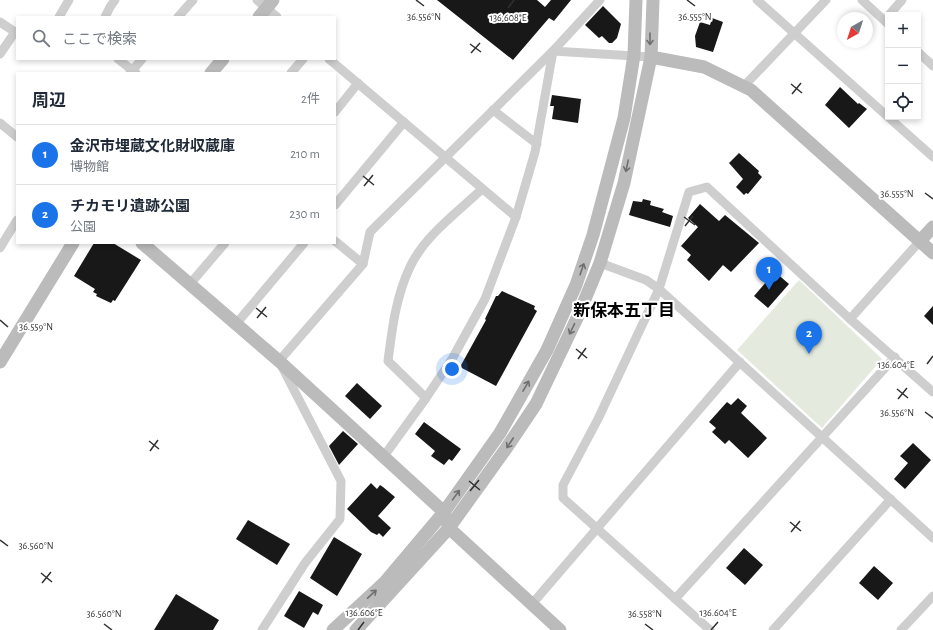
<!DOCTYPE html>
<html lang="ja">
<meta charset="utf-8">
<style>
body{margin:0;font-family:"Alegreya Sans","Noto Sans JP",sans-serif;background:#f2f2f3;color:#1f2937}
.controls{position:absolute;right:12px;top:12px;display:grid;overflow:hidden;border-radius:0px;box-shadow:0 2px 6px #0003}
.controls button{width:36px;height:36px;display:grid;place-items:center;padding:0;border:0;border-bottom:1px solid #e0e1e3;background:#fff;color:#1f2937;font:20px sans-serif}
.compass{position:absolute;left:837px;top:12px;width:36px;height:36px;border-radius:50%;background:#fff;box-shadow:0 2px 6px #0003;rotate:219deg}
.you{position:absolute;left:452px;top:369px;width:14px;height:14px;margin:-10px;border:3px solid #fff;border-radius:50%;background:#1a73e8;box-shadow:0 0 0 6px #1a73e833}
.badge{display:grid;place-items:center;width:26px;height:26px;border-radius:50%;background:#1a73e8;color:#fff;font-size:13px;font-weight:700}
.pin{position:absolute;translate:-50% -33px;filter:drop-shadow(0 1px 2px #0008)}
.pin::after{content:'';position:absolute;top:21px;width:14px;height:12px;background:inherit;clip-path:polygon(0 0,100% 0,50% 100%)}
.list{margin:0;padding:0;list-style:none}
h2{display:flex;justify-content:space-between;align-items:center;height:52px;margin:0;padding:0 16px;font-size:17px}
h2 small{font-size:13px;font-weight:400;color:#747a83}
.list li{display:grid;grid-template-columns:26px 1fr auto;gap:12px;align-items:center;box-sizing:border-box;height:60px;padding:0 16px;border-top:1px solid #e0e1e3}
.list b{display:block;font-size:15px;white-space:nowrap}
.list p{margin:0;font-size:13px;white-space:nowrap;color:#747a83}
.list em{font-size:13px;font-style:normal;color:#747a83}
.icon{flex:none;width:22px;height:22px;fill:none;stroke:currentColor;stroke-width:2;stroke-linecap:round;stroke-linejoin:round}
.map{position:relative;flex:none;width:933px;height:630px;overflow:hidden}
.search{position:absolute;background:#fff;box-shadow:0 2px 6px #0003;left:16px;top:16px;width:320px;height:44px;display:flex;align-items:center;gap:10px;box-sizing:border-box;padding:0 14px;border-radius:0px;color:#747a83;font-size:15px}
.panel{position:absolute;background:#fff;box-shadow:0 2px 6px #0003;left:16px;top:72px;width:320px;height:172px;border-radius:0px}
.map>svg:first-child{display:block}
.green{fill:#e4eade}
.building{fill:#181818}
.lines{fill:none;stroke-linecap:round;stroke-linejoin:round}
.street{stroke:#cecece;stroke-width:9}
.secondary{stroke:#bbb;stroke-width:13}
.oneway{stroke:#6f6f6f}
.ticks{fill:none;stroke:#313131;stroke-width:1.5}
.labels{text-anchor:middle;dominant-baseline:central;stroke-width:4;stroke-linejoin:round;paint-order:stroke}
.neighbourhood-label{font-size:17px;font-weight:bold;fill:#000;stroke:#fff}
.ticks-label{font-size:10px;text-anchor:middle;fill:#313131;stroke:#fff;stroke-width:4;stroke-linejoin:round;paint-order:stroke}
</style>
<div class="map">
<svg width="933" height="630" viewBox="0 0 933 630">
<rect width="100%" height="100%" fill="#fff"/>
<path class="green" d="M799 280 882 359 822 428 737 350Z"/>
<g class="building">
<path d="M437 0H537L545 7 551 0H571L554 21 549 18 513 60Z"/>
<path d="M603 6 621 24 617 38 612 43H609L602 36 599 38 585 25Z"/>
<path d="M712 18 723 22 713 52 696 47 695 36 700 22 710 25Z"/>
<path d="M840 87 858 104 859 103 867 109 849 128 825 105Z"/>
<path d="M552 95 581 99 578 123 552 119 554 106H550Z"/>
<path d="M739 153 759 171 758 173 762 177 748 194 746 193 744 195 736 187 743 179 729 163Z"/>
<path d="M643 199 651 201 650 205 664 209 662 212 673 216 670 227 629 215 633 201 642 202Z"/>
<path d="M700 204 719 221 725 215 759 243 731 272 723 265 709 281 687 260 691 255 681 246 698 227 688 218Z"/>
<path d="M94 243H113L141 260 115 301 113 300 111 303 96 296 97 294 93 292 95 289 74 276Z"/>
<path d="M775 272 789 284 768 308 754 296Z"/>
<path d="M502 291 535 306 534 309 537 311 496 386 460 367 486 320 485 319 496 296H498Z"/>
<path d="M933 306V325L924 316Z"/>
<path d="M357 383 382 406 370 419 345 396Z"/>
<path d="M738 398 747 406 741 413 767 438 748 458 729 440 725 444 712 432 716 428 709 422 727 402 731 405Z"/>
<path d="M424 422 461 449 452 461 449 459 444 465 431 456 435 451 415 434Z"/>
<path d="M343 431 358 444 339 465 329 446Z"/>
<path d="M913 443 931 460 905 489 894 479 908 463 900 456Z"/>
<path d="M371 483 377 489 380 485 383 487 395 497 378 516 391 528 383 537 379 533 377 535 371 532 347 509Z"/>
<path d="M248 520 290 544 277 565 236 539Z"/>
<path d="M334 537 362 554 337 596 310 578Z"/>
<path d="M744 548 763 565 745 585 726 568Z"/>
<path d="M874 566 893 583 878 600 859 583Z"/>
<path d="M299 591 323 605 318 615 313 612 304 628 284 616Z"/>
<path d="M176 594 219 620 213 630H154Z"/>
</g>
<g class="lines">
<g class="street">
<path d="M257 0 277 17"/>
<path d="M600 0 553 51 651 57"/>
<path d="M757 0 933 157"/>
<path d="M862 0 888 24"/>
<path d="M889 15 902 0"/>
<path d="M59 17 69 0"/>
<path d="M105 17 110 7 115 0"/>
<path d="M178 17 193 0"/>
<path d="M0 22 15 32 0 54"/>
<path d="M918 52 933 66"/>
<path d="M118 59 136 73"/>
<path d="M329 59 516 217"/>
<path d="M130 73 142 59"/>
<path d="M291 73 303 59"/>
<path d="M745 85 826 0"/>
<path d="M493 110 537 144"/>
<path d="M335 112 358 83"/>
<path d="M0 123 17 137"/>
<path d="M335 205 404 122"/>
<path d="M335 241 363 264"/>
<path d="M920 241 850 319 707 187 689 192 659 289 933 538"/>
<path d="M0 248 17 220"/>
<path d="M600 263 646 280 659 289 598 419 563 485V498L710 630"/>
<path d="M190 284 225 243"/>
<path d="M850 319 933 392"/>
<path d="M236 324 304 243"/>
<path d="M426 398 388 361C392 329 396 296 410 267 425 235 458 212 482 189"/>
<path d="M384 456 426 398 452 359 485 299 516 217 535 152 553 51"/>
<path d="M675 599 895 357"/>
<path d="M532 604 740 362"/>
<path d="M262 630 305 563 340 519 341 481 279 361 363 264 370 232 553 51"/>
<path d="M773 630 891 499"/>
<path d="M901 630 933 596"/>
</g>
<g class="secondary">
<path d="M259 17 273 0"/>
<path d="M651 57 704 67 751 90 933 253"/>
<path d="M211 73 223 59"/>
<path d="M920 241 933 227"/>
<path d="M142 243 279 361 444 512 449 528 560 630"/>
<path d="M0 362 73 243"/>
<path d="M333 630 385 582 444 512 500 433 547 350 576 285 593 235 624 118 634 55 636 0"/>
<path d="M356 630 449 528 505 450 536 404 578 316 600 263 624 183 651 57 653 0"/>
</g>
</g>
<defs><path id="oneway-shaft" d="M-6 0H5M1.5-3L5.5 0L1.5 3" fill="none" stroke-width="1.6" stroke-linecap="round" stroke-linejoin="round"/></defs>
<g class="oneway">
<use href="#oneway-shaft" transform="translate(650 39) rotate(90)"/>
<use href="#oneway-shaft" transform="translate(627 166) rotate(102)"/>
<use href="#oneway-shaft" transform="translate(582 269) rotate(-71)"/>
<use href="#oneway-shaft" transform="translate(572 329) rotate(116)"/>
<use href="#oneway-shaft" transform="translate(526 386) rotate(-60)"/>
<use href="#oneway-shaft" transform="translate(510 443) rotate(123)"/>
<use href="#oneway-shaft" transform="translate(456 495) rotate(-54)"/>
<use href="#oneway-shaft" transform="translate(372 594) rotate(-43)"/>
</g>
<path class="ticks" d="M416 0 424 6M687 0 695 6M508 8 514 0M470 44 481 52M471 53 480 43M791 84 802 93M792 94 801 83M363 176 374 185M364 186 373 175M925 193 933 199M684 217 695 225M685 226 693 216M256 308 267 317M257 318 266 307M0 320 8 327M576 349 587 358M578 359 586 348M927 364 933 356M897 389 908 398M898 399 907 388M925 412 933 418M149 441 159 449M150 451 158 440M469 481 480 490M470 491 479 480M790 522 801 531M791 532 800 521M0 540 8 546M41 573 52 582M42 583 51 572M104 624 112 630M645 624 653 630M358 630 364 622M711 630 718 622"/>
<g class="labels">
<g class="neighbourhood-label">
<text x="624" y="310">新保本五丁目</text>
</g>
</g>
<g class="ticks-label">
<text x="424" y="20">36.556°N</text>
<text x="695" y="20">36.555°N</text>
<text x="508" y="21">136.608°E</text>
<text x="897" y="197">36.555°N</text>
<text x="36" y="330">36.559°N</text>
<text x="896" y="368">136.604°E</text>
<text x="897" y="416">36.556°N</text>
<text x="36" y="549">36.560°N</text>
<text x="364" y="616">136.606°E</text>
<text x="718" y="616">136.604°E</text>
<text x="104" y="617">36.560°N</text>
<text x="645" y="617">36.558°N</text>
</g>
</svg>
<div class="controls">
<button>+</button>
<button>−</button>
<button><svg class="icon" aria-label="locate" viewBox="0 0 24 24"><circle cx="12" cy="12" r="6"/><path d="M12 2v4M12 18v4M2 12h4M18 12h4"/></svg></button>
</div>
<svg class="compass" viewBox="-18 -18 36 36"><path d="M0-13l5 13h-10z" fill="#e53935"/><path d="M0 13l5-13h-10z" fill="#747a83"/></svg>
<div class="you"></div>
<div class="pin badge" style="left:769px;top:290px">1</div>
<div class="pin badge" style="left:809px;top:354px">2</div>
<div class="search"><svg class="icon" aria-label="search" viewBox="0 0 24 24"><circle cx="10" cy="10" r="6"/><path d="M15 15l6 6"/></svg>ここで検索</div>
<section class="panel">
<h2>周辺<small>2件</small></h2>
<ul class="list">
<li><span class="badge">1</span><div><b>金沢市埋蔵文化財収蔵庫</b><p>博物館</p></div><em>210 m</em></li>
<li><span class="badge">2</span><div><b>チカモリ遺跡公園</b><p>公園</p></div><em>230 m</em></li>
</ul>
</section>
</div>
